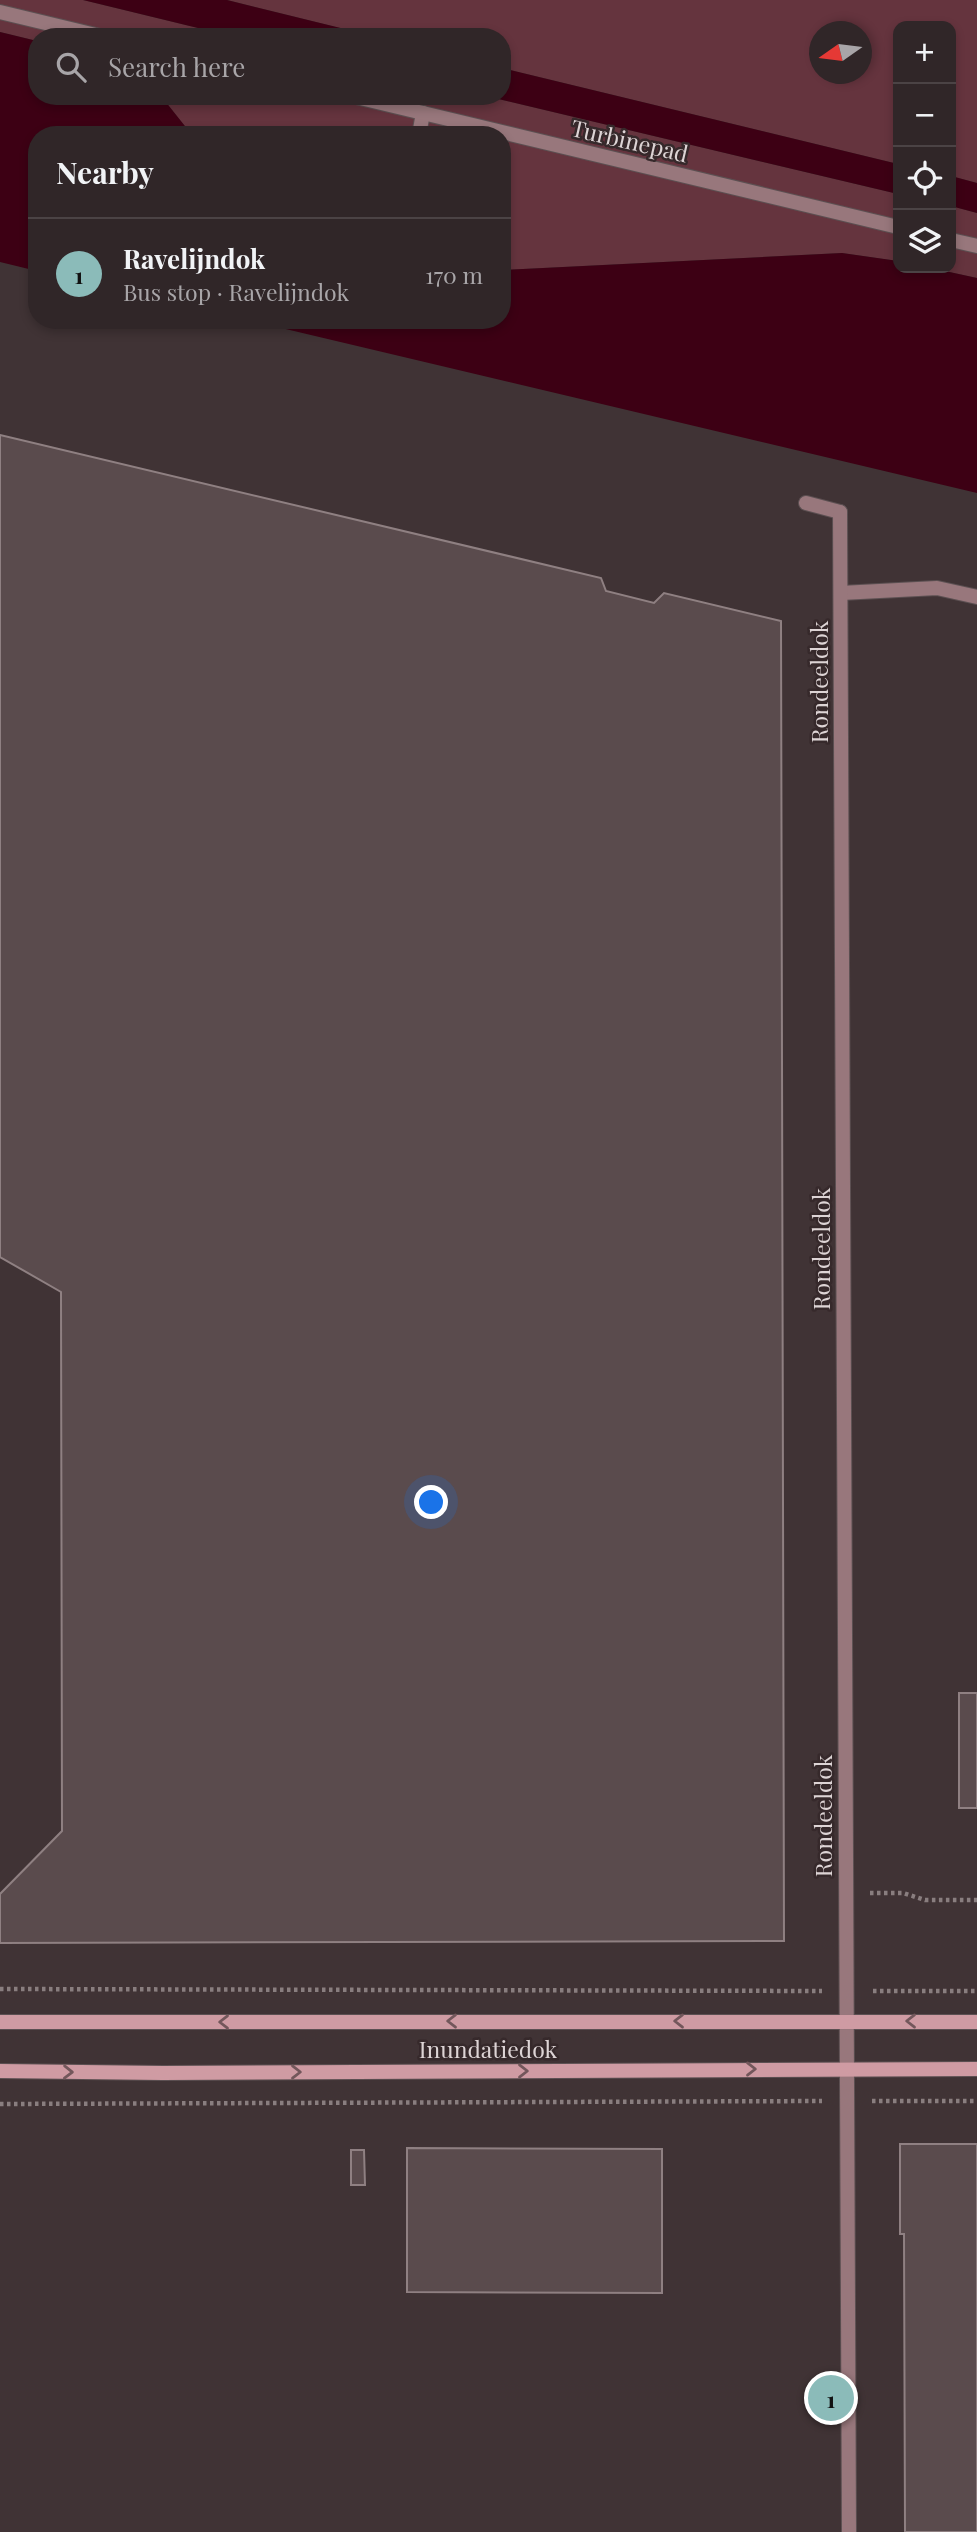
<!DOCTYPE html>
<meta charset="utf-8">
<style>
body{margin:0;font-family:"Playfair Display",serif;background:#3c3234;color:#f1f3f6}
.controls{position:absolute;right:21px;top:21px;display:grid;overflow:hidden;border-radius:14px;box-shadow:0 4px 10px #0003}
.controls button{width:63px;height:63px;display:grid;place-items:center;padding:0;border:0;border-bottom:2px solid #4b4345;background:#302628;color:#f1f3f6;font:35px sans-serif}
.compass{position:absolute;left:809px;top:21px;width:63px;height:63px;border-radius:50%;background:#302628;box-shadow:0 4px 10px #0003;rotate:256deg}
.you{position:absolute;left:432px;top:1503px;width:24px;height:24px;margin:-18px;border:5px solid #fff;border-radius:50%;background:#1a73e8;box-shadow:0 0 0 10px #1a73e833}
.badge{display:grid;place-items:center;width:46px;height:46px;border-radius:50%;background:#8bbbb9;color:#111;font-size:23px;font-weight:700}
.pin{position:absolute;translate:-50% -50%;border:4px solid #fff;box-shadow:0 2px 7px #0006}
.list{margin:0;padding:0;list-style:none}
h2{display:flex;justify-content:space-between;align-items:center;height:91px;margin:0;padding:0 28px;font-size:30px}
h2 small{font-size:23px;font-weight:400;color:#a8a5a8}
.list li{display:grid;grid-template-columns:46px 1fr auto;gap:21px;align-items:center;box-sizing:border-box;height:112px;padding:0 28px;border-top:2px solid #4b4345}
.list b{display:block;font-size:26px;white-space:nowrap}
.list p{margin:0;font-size:23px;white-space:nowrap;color:#a8a5a8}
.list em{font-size:23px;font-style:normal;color:#a8a5a8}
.icon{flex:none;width:38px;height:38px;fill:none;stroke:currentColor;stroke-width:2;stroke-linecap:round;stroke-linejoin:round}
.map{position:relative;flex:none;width:977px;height:2532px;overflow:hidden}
.search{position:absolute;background:#302628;box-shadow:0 4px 10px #0003;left:28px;top:28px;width:483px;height:77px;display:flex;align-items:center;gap:18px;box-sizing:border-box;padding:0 24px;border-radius:28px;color:#a8a5a8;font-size:26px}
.panel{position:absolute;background:#302628;box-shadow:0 4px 10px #0003;left:28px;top:126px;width:483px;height:203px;border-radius:28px}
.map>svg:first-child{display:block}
.green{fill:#65343e;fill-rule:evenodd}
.water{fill:#3d0014}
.building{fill:#5a4b4d;stroke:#8f8082;stroke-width:2}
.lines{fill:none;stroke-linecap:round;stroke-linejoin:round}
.lane-casing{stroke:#5c5052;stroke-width:16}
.street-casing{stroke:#5c5052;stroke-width:16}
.secondary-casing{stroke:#5c5052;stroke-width:16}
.path{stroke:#897e7f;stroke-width:4.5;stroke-dasharray:3.5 3.5;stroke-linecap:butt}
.lane{stroke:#98777c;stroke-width:14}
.street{stroke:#98777c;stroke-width:14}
.secondary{stroke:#cf9ba3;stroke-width:14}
.oneway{stroke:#73575b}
.labels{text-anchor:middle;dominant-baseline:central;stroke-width:5;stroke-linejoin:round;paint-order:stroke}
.street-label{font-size:23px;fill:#ddd4d5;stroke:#36292b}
</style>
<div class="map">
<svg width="977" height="2532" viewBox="0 0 977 2532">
<rect width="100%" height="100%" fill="#403335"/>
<g class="green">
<path d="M0 0H83L235 37H37V41L0 32Z"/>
<path d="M227 0H977V183L951 176V26H898V164L502 68V37H377ZM820 32H862V74H820Z"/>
<path d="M161 96H486L898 194V261L842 253 502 270V135H192Z"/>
<path d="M951 206 977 213V278L931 268H951Z"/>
</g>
<g class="water">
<path d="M83 0H227L377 37H235Z"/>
<path d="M0 32 37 41V96H161L192 135H37V271L0 262Z"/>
<path d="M502 68 898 164V194L486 96H502Z"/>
<path d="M951 176 977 183V213L951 206Z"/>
<path d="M842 253 898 261V268H931L977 278V493L248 320H502V270Z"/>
</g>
<g class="building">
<path d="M0 435 601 578 606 591 654 603 664 593 781 621 784 1941 0 1943V1894L62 1831 61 1292 0 1257Z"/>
<rect x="959" y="1693" width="18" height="115"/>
<path d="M900 2144H977V2532H905L904 2234H900Z"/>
<path d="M407 2148 662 2149V2293L407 2292Z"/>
<path d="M351 2150H364L365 2185H351Z"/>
</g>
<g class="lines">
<defs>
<g id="lane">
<path d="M419 135 423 113"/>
<path d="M806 503 840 512"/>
<path d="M841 593 937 588 977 597"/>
</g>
<g id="street">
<path d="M0 12 104 37"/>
<path d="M352 96 898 227"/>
<path d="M951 240 977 246"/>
<path d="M840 512 849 2532"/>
</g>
<g id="secondary">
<path d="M0 2022H977"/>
<path d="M0 2071 163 2073 977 2069"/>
</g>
</defs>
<use href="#lane" class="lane-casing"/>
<use href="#street" class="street-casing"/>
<use href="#secondary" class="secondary-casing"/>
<g class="path">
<path d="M870 1893H903L925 1900H977"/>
<path d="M0 1989 822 1991"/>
<path d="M873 1991H977"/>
<path d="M872 2101H977"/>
<path d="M0 2104 822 2101"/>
</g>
<use href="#lane" class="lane"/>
<use href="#street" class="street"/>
<use href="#secondary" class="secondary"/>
</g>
<defs><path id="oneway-chevron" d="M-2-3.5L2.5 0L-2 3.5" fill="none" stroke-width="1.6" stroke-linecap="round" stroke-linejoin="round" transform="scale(1.75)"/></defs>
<g class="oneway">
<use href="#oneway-chevron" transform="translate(452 2021) rotate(180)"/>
<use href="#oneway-chevron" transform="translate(679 2021) rotate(180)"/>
<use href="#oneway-chevron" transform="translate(911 2021) rotate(180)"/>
<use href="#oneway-chevron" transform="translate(224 2022) rotate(180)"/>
<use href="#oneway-chevron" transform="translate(751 2069)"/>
<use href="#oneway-chevron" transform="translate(523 2071)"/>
<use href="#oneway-chevron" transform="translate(68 2072) rotate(1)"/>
<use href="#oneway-chevron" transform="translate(296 2072)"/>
</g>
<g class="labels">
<g class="street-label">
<text transform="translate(630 140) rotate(13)">Turbinepad</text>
<text transform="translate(818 682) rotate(-90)">Rondeeldok</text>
<text transform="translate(820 1249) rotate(-90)">Rondeeldok</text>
<text transform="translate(822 1816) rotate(-90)">Rondeeldok</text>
<text x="488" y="2048">Inundatiedok</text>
</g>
</g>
</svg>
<div class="controls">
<button>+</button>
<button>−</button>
<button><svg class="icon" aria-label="locate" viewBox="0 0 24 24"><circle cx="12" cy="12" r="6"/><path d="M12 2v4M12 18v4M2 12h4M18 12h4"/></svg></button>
<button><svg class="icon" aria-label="layers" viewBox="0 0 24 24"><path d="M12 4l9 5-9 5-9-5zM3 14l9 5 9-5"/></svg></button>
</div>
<svg class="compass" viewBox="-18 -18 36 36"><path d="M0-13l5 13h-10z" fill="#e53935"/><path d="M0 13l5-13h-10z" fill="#a8a5a8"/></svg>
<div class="you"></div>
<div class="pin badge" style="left:831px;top:2398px">1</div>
<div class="search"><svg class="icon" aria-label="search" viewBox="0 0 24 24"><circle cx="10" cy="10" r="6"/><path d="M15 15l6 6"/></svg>Search here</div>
<section class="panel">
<h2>Nearby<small></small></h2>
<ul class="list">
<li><span class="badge">1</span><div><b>Ravelijndok</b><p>Bus stop · Ravelijndok</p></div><em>170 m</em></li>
</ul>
</section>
</div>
